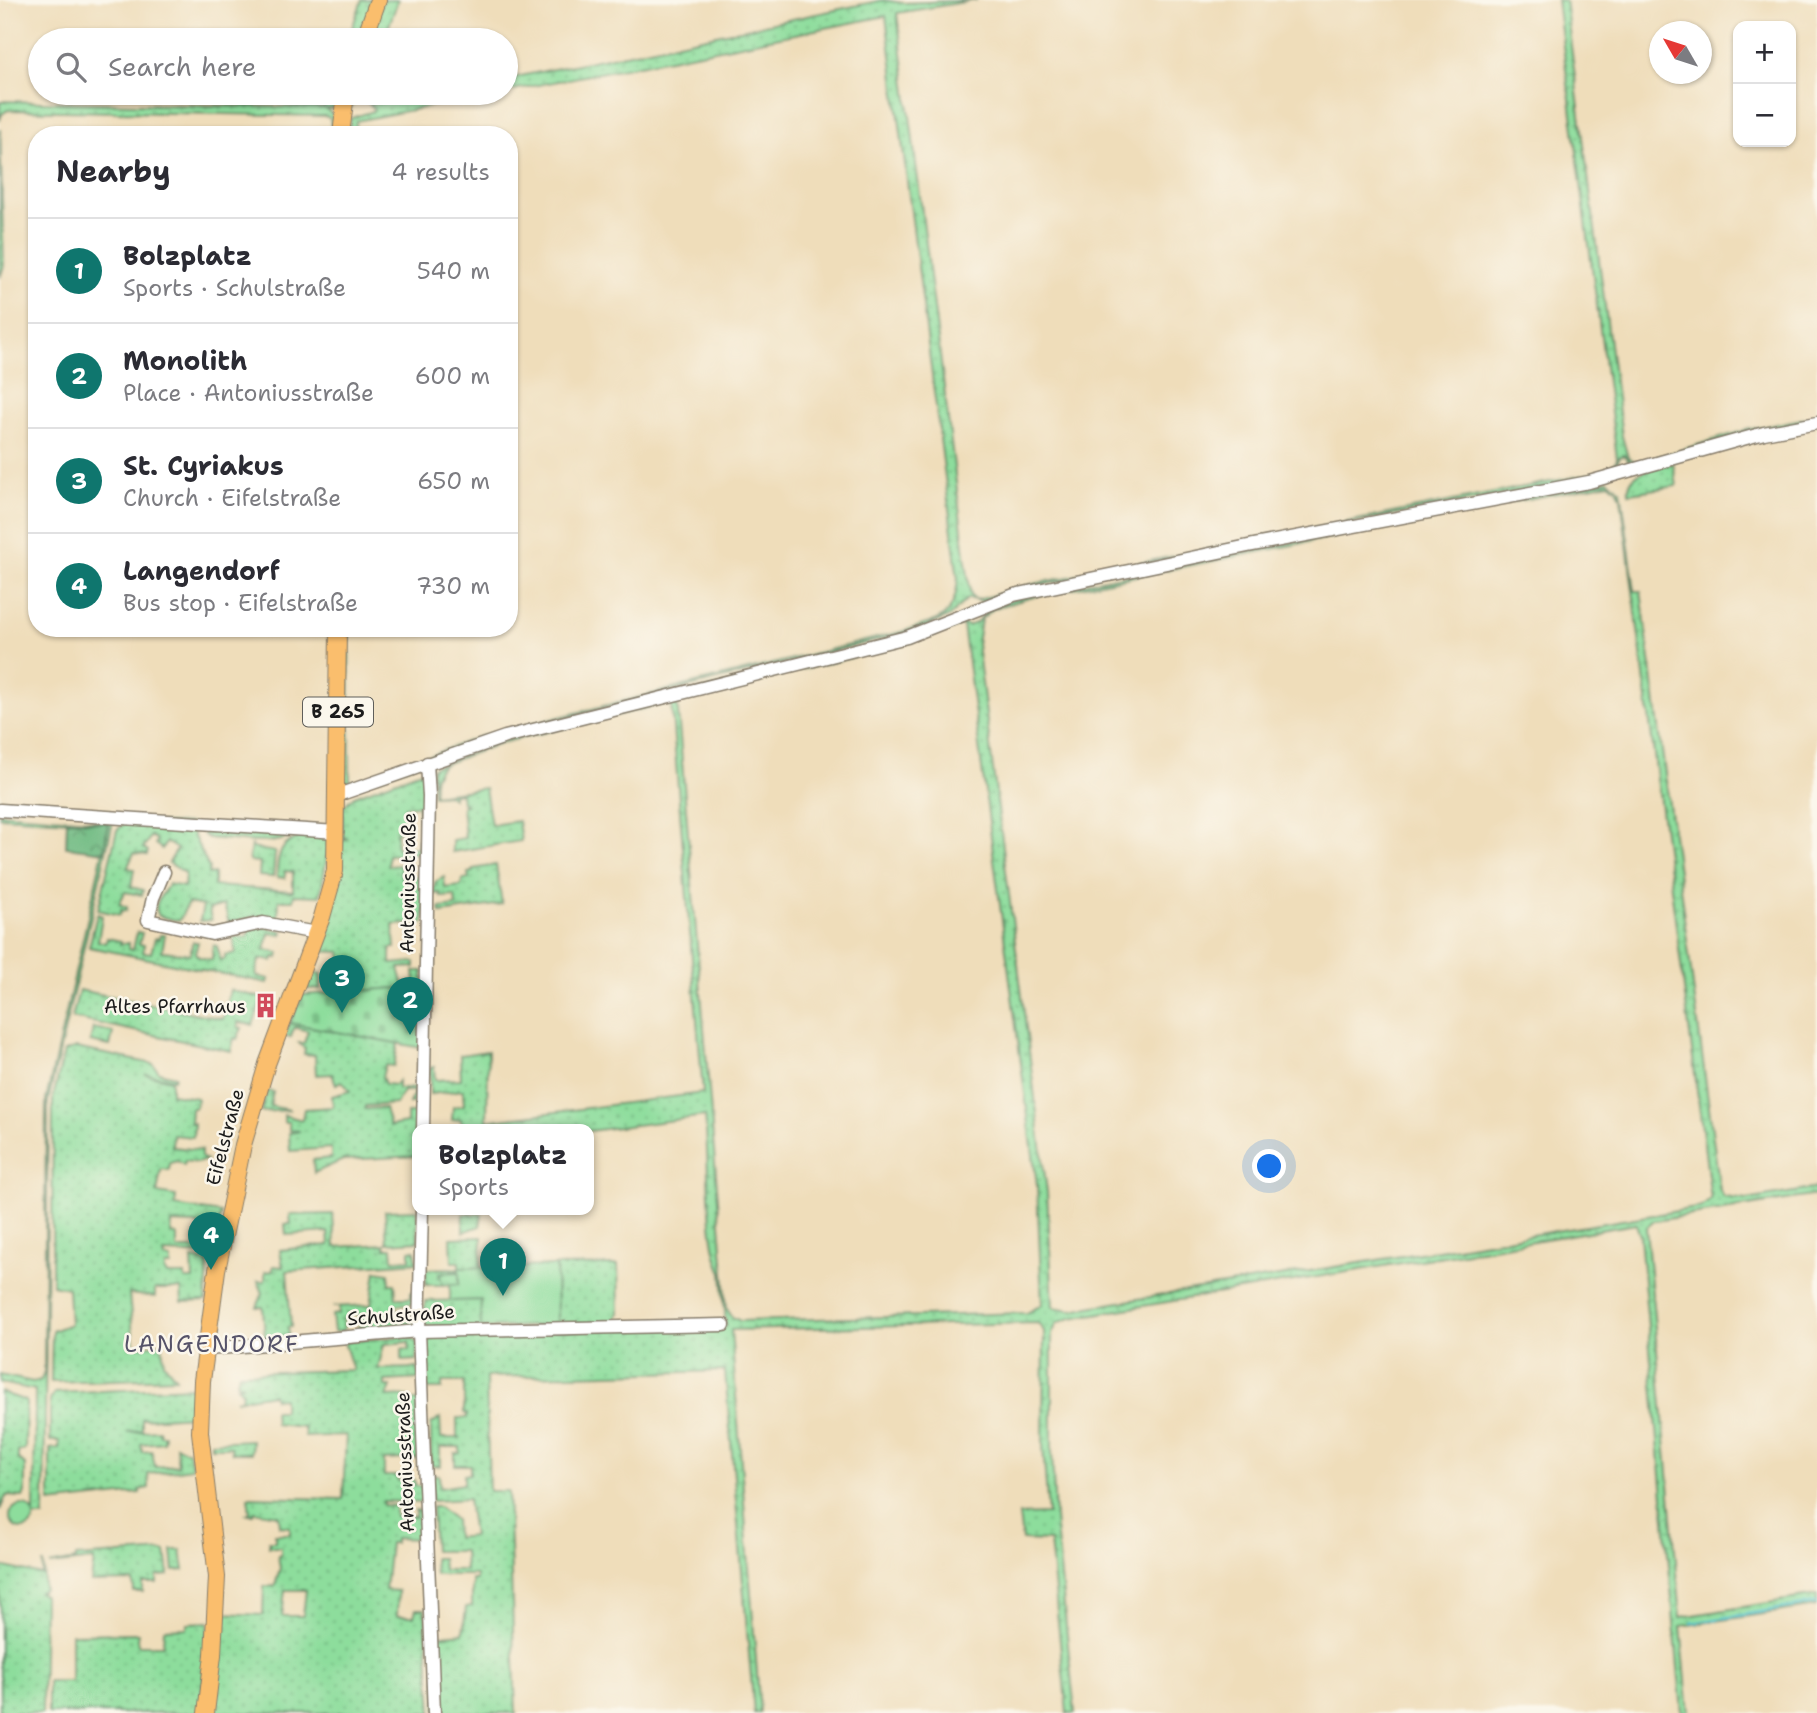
<!DOCTYPE html>
<meta charset="utf-8">
<style>
body{margin:0;font-family:"Shantell Sans",sans-serif;background:#f7f7f7;color:#2b2b33}
.controls{position:absolute;right:21px;top:21px;display:grid;overflow:hidden;border-radius:14px;box-shadow:0 2px 5px #0004}
.controls button{width:63px;height:63px;display:grid;place-items:center;padding:0;border:0;border-bottom:2px solid #e1e1e2;background:#fff;color:#2b2b33;font:35px sans-serif}
.compass{position:absolute;left:1649px;top:21px;width:63px;height:63px;border-radius:50%;background:#fff;box-shadow:0 2px 5px #0004;rotate:309deg}
.you{position:absolute;left:1270px;top:1167px;width:24px;height:24px;margin:-18px;border:5px solid #fff;border-radius:50%;background:#1a73e8;box-shadow:0 0 0 10px #1a73e833}
.badge{display:grid;place-items:center;width:46px;height:46px;border-radius:50%;background:#0f766e;color:#fff;font-size:23px;font-weight:700}
.pin{position:absolute;translate:-50% -58px;filter:drop-shadow(0 2px 4px #0008)}
.pin::after{content:'';position:absolute;top:37px;width:24px;height:21px;background:inherit;clip-path:polygon(0 0,100% 0,50% 100%)}
.popup{position:absolute;left:412px;top:1124px;width:182px;height:91px;box-sizing:border-box;display:grid;place-content:center;border-radius:14px;background:#fff;filter:drop-shadow(0 2px 5px #0005);font-size:23px;white-space:nowrap;color:#7c7c81}
.popup b{font-size:26px;color:#2b2b33}
.popup::after{content:'';position:absolute;left:50%;top:100%;margin-left:-14px;border:14px solid transparent;border-top-color:#fff}
.list{margin:0;padding:0;list-style:none}
h2{display:flex;justify-content:space-between;align-items:center;height:91px;margin:0;padding:0 28px;font-size:30px}
h2 small{font-size:23px;font-weight:400;color:#7c7c81}
.list li{display:grid;grid-template-columns:46px 1fr auto;gap:21px;align-items:center;box-sizing:border-box;height:105px;padding:0 28px;border-top:2px solid #e1e1e2}
.list b{display:block;font-size:26px;white-space:nowrap}
.list p{margin:0;font-size:23px;white-space:nowrap;color:#7c7c81}
.list em{font-size:23px;font-style:normal;color:#7c7c81}
.icon{flex:none;width:38px;height:38px;fill:none;stroke:currentColor;stroke-width:2;stroke-linecap:round;stroke-linejoin:round}
.map{position:relative;flex:none;width:1817px;height:1713px;overflow:hidden}
.search{position:absolute;background:#fff;box-shadow:0 2px 5px #0004;left:28px;top:28px;width:490px;height:77px;display:flex;align-items:center;gap:18px;box-sizing:border-box;padding:0 24px;border-radius:38px;color:#7c7c81;font-size:26px}
.panel{position:absolute;background:#fff;box-shadow:0 2px 5px #0004;left:28px;top:126px;width:490px;height:511px;border-radius:28px}
.map>svg:first-child{display:block}
.grass{fill:url(#grass-dots);stroke:#547c5c;stroke-width:2;fill-rule:evenodd}
.forest{fill:url(#forest-crowns);stroke:#476c50;stroke-width:2}
.cemetery{fill:url(#cemetery-stones);stroke:#547c5c;stroke-width:2}
.park{fill:url(#park-crowns);stroke:#547c5c;stroke-width:2}
.pitch{fill:#8ddd9c;stroke:#547c5c;stroke-width:2}
.lines{fill:none;stroke-linecap:round;stroke-linejoin:round}
.stream{stroke:#58c4d1;stroke-width:2.5}
.minor-casing{stroke:#867c6b;stroke-width:15}
.major-casing{stroke:#867c6b;stroke-width:18}
.minor{stroke:#fff;stroke-width:12}
.major{stroke:#fabe6d;stroke-width:16}
.labels{text-anchor:middle;dominant-baseline:central;stroke-width:5;stroke-linejoin:round;paint-order:stroke}
.shield{fill:#fbf7ec;stroke:#5f5e5a;stroke-width:2}
.shield-label{font-size:18px;font-weight:bold;fill:#1c1c1c}
.street-label{font-size:19px;fill:#1c1c1c;stroke:#fbf7ec}
.poi-label{font-size:19px;fill:#1c1c1c;stroke:#fbf7ec;text-anchor:end}
.quarter-label{font-size:23px;letter-spacing:2px;fill:#565369;stroke:#fbf7ec}
</style>
<div class="map">
<svg width="1817" height="1713" viewBox="0 0 1817 1713">
<defs>
<pattern id="grass-dots" width="8" height="8" patternUnits="userSpaceOnUse" patternTransform="scale(1.75)"><rect width="8" height="8" fill="#8ddd9c"/><path d="M2 2h.1M6 6h.1" fill="none" stroke="#79bd86" stroke-width="1.8" stroke-linecap="round"/></pattern>
<pattern id="forest-crowns" width="20" height="18" patternUnits="userSpaceOnUse" patternTransform="scale(1.75)"><rect width="20" height="18" fill="#72bc84"/><path d="M2 6a3 3 0 1 1 6 0M12 15a3 3 0 1 1 6 0" fill="none" stroke="#5d986b"/></pattern>
<pattern id="cemetery-stones" width="16" height="16" patternUnits="userSpaceOnUse" patternTransform="scale(1.75)"><rect width="16" height="16" fill="#8ddd9c"/><path d="M2 7V4a2 2 0 0 1 4 0v3zM10 15v-3a2 2 0 0 1 4 0v3z" fill="#79bd86"/></pattern>
<pattern id="park-crowns" width="20" height="18" patternUnits="userSpaceOnUse" patternTransform="scale(1.75)"><rect width="20" height="18" fill="#8ddd9c"/><path d="M2 6a3 3 0 1 1 6 0M12 15a3 3 0 1 1 6 0" fill="none" stroke="#79bd86"/></pattern>
</defs>
<rect width="100%" height="100%" fill="#fbf7ec"/>
<filter id="ink" filterUnits="userSpaceOnUse"><feTurbulence type="fractalNoise" baseFrequency=".0143" numOctaves="2"/><feDisplacementMap in="SourceGraphic" scale="14" xChannelSelector="R" yChannelSelector="G"/><feConvolveMatrix kernelMatrix="1 2 1 2 8 2 1 2 1" color-interpolation-filters="sRGB"/></filter>
<filter id="wash" filterUnits="userSpaceOnUse"><feTurbulence type="fractalNoise" baseFrequency=".00686" numOctaves="4" result="noise"/><feDisplacementMap in="SourceGraphic" scale="28" xChannelSelector="R" yChannelSelector="G"/><feGaussianBlur stdDeviation="1.57" result="paint"/><feColorMatrix in="noise" values="0 0 0 0 0 0 0 0 0 0 0 0 0 0 0 0 0 1.4 0 .05"/><feComposite in="paint" operator="in"/></filter>
<g filter="url(#wash)">
<rect width="100%" height="100%" fill="#efddba"/>
<g class="grass">
<path d="M362 0H372L358 40H348Z"/>
<path d="M383 0H398L384 40H369Z"/>
<path d="M883 0 903 3 977 0 897 13 966 562 971 596 977 600 1033 584 1610 470 1617 459 1616 451 1557 0H1565L1622 436 1628 458 1639 463 1746 430 1817 416V419L1729 439 1639 465 1629 462 1624 455 1619 457C1616 476 1598 477 1582 480L1258 541 1032 587 982 602 968 598 950 616 919 630 528 727 471 743 376 779 373 777 479 737 901 632C939 619 954 622 958 579L886 16 356 121 355 135H347L351 118 373 111V107L359 97 352 106 351 93H367L369 102 374 104 437 93H506V79Z"/>
<path d="M330 93H341L336 108 326 109 335 117 336 135H332L330 118 324 116 8 110 2 114 0 120V101L324 108Z"/>
<path d="M0 128 4 265 0 278Z"/>
<path d="M1673 463 1677 486 1629 493C1626 470 1656 468 1673 463Z"/>
<path d="M1608 480 1621 490 1635 591H1641L1720 1191 1724 1197 1747 1200 1817 1188V1195L1654 1221 1646 1228 1681 1617 1817 1595V1606L1681 1626 1689 1713H1682L1640 1236 1636 1224 1071 1318 1057 1323 1052 1334V1452L1055 1518 1075 1713H1067L1050 1541 1022 1540 1019 1515 1048 1514 1043 1446 1044 1331 1038 1323 731 1330 760 1713H754L725 1371 486 1377 489 1491H508L516 1713H437L435 1636 463 1633 466 1607 472 1606V1580H476V1575H435L434 1558H442L443 1570H465L464 1551H434L432 1507H439L455 1520 456 1538 473 1536 468 1499 432 1501 431 1475H439L440 1488 464 1484V1475L470 1474V1465H455V1453H460V1447H440V1466H431V1424L440 1418 441 1438H461L457 1436V1418H467V1414L464 1413V1382H442V1389H427L422 1340 435 1333 726 1327 722 1272C706 1243 709 1153 705 1116L589 1131 467 1130 471 1129 470 1124H462L461 1119 452 1120 453 1107 464 1105 463 1090 430 1094V1068L434 1067 435 1080 461 1079 460 1055 488 1051 487 1121 703 1093 671 702 501 743 444 764C433 774 433 781 434 795L485 788 491 825 518 821 521 841 452 852V840L465 838 462 806 466 805 462 803 461 793 453 794V798L448 795 433 796 432 770 434 767 505 739 919 636 961 622 968 626 976 623 990 607 1030 594ZM1609 483 1617 488 1621 497 1711 1199 1702 1207 1071 1310 1053 1307 1047 1192 977 644 981 619 994 608 1044 594ZM963 625 1037 1185 1042 1305 1027 1313 740 1321 732 1317 727 1309 677 700 890 648Z"/>
<path d="M344 628H349L350 786 343 780Z"/>
<path d="M421 771 425 774 423 820H419L418 805 405 806 407 830 396 832 397 849 418 847V840L426 837V853L388 855V866L400 865 401 877 425 876 424 923 393 925 395 948H391V964L415 962V967L399 968 403 983 415 982 414 971H423V986L346 992 347 982H337V972L349 971 348 967H342L341 952 314 951 342 841 347 839 342 837 343 807 354 796Z"/>
<path d="M0 813 113 822 48 1101 44 1517H34L35 1390 0 1383V1375L33 1382 41 1380 44 1373 46 1100 109 825 108 823 0 817Z"/>
<path d="M126 822 192 824 193 835 209 868 208 874H214V886L293 891V872L285 871V878L277 877C277 870 277 861 280 854 287 836 315 831 330 839L320 896 294 895 293 900H279L278 918 292 919 291 923 256 916 229 923 224 905 209 909 211 920 200 921 203 906 188 903 179 921 159 916C151 904 163 894 169 884L184 887 185 873 169 863 177 849 166 842 162 849 155 844 157 840 151 836 143 848 148 851 147 855 134 853 127 868 134 869 131 887 143 890 142 895 125 892 119 904 127 907 126 911 121 910 120 915 98 910 117 830Z"/>
<path d="M204 829 293 834C281 848 227 839 208 838L203 834Z"/>
<path d="M251 844 252 848 275 852 273 877 259 876 260 862 249 861Z"/>
<path d="M496 865 502 904 441 913 440 908 456 906 455 896 441 897 440 893 434 894 435 882 444 877 445 888 461 886 463 880 469 879 468 873 473 872V869Z"/>
<path d="M97 914 102 916 98 941 106 943 107 938 121 941 120 944 129 943 128 949 133 950 137 932 142 933 139 944 144 945 143 952 151 953 155 938 159 939 160 935H165L162 951 190 954 193 942H198L195 953 199 957 212 960 213 945 217 946 220 960 225 959V955L236 953 233 937H247L250 929 262 927 283 931 282 935 269 933 265 950 279 953 278 958 274 957 273 961 259 959 256 976 269 979 268 983 89 947Z"/>
<path d="M321 973V989H307L312 974Z"/>
<path d="M79 990 223 1019 230 990 262 998 253 1025 238 1022V1027L242 1028 237 1039 234 1038 231 1051 72 1018Z"/>
<path d="M290 1023 398 1043 394 1066 385 1065 382 1077 385 1084 395 1085 398 1081V1089L414 1088 421 1084V1102L409 1103 415 1091H403L396 1104 365 1106V1109L385 1108 390 1126 407 1123V1113H420L417 1156 343 1160 314 1173 313 1160 331 1158V1148L290 1151 289 1133 300 1131 289 1130V1122H284V1115L302 1120 304 1109 333 1107 332 1096 350 1091 342 1081 336 1084 332 1074 316 1075 315 1055 304 1054 305 1049 299 1043H304L308 1031 294 1027 291 1037 285 1036Z"/>
<path d="M93 1028 113 1032 110 1046 90 1042Z"/>
<path d="M76 1048 153 1064 159 1072 175 1076 174 1079 145 1074 171 1080V1094L197 1098 195 1108H191L190 1123H194L193 1137 173 1135 172 1147 201 1150V1157L206 1160 197 1163 185 1161 184 1165 177 1161 170 1163 169 1170 161 1169 157 1193 176 1196 175 1206 221 1213 217 1233 195 1224 172 1223 171 1234 177 1235V1249H196L195 1235 215 1240 210 1255 164 1253 165 1258 171 1259V1266H165V1271L167 1275H185V1279H193L192 1259 208 1262 206 1301 182 1302 181 1289H155V1297L129 1294 134 1346 162 1344 164 1363 176 1378 51 1382 52 1331 70 1324 68 1288 52 1285 53 1098 64 1052Z"/>
<path d="M267 1091 273 1092 270 1106 290 1110 261 1112Z"/>
<path d="M417 1210 418 1241 387 1243 385 1211Z"/>
<path d="M333 1214 335 1247 385 1244V1248H392L393 1260 410 1259V1251L415 1250 417 1262 287 1271 291 1327H288L289 1336 265 1339 263 1307H257L263 1293 258 1281H265V1272L273 1271V1266L283 1267 280 1250 329 1245 328 1232 286 1235 285 1224H291L290 1215Z"/>
<path d="M463 1214H482L480 1226 463 1232Z"/>
<path d="M482 1237 481 1267 440 1273 443 1285H426V1269L459 1268V1262H452L451 1238Z"/>
<path d="M618 1265 619 1313 615 1322 557 1325 556 1266Z"/>
<path d="M376 1271 389 1273 390 1284H395L396 1298H411V1292L417 1291V1303L393 1305 398 1310 394 1311V1321L412 1320V1315H417L416 1320 412 1325 359 1330 358 1326 363 1325 362 1316 349 1313 350 1317 343 1318 344 1331 334 1332 332 1315 339 1314V1307H333L371 1305Z"/>
<path d="M481 1300V1328L425 1326V1301Z"/>
<path d="M409 1336 417 1342V1360L402 1361V1349L409 1350V1342L384 1344 378 1369 418 1368V1379L385 1381V1386H391L387 1397 407 1396 408 1401H419L421 1458 384 1460V1476H397L398 1481 414 1480 415 1486H422L423 1503 383 1501V1505L395 1506V1516L415 1517V1510L421 1511 423 1539 395 1538V1543H390L385 1590 398 1591 397 1616H414L416 1609H425L432 1713H213L221 1613 263 1615 264 1586H275L280 1568 278 1556 281 1555V1547H269V1541H275V1534H290V1527L280 1526 279 1515 254 1511 253 1514H247L250 1512 248 1497 343 1499 346 1435 305 1437 304 1427 275 1424 274 1411H283V1398L274 1399 273 1394 235 1400 241 1399 242 1392 237 1386 243 1385 237 1383 239 1373 353 1370 344 1342ZM285 1590H306L303 1616H282Z"/>
<path d="M194 1387V1416L142 1419V1430L126 1432 159 1430 160 1435H164L163 1442 141 1444 142 1452 152 1451 155 1467 178 1465 176 1446 189 1452 192 1468 148 1474 149 1488 139 1490 140 1493 50 1503V1449L59 1448V1441H50V1400L54 1393Z"/>
<path d="M0 1392 26 1401 25 1449 18 1452V1459L25 1465V1493L23 1497 6 1496 0 1510Z"/>
<path d="M252 1440 251 1453H232L231 1447H211V1442Z"/>
<path d="M172 1550H181L184 1570 174 1571Z"/>
<path d="M166 1551 169 1575 157 1576V1583H143V1592H134L133 1581 91 1582 94 1560 49 1565 76 1560V1557Z"/>
<path d="M43 1563 44 1589 39 1592 44 1596 42 1713H0V1566L42 1575Z"/>
<path d="M209 1622 200 1713H48V1681H71V1634L138 1633V1645H163L164 1629 187 1628 188 1623Z"/>
</g>
<path class="forest" d="M67 820 108 823 104 852 66 847Z"/>
<path class="cemetery" d="M423 986 422 1048 290 1023 302 995Z"/>
<path class="park" d="M459 1272 460 1284 443 1285 439 1273Z"/>
<g class="pitch">
<path d="M556 1266 557 1325 481 1328V1300L450 1301V1285L459 1284V1268Z"/>
<circle cx="22" cy="1517" r="12"/>
</g>
<g class="lines">
<g class="stream">
<path d="M1692 1623 1817 1603"/>
<path d="M216 1713 220 1661"/>
</g>
</g>
</g>
<g filter="url(#ink)">
<g class="lines">
<defs>
<g id="minor">
<path d="M338 795 505 737 907 637 1014 595 1248 546 1589 482 1764 433 1817 423"/>
<path d="M0 810 337 832"/>
<path d="M164 872 153 898 148 920 212 934 263 923 316 933"/>
<path d="M423 1130 429 796 427 763"/>
<path d="M422 1210 419 1331 434 1713"/>
<path d="M207 1349 419 1331 724 1325"/>
</g>
<g id="major">
<path d="M364 40 378 0"/>
<path d="M341 135 346 93"/>
<path d="M206 1713 213 1655 217 1577 200 1432 202 1381 217 1270 243 1145 267 1064 322 917 335 871 338 628"/>
</g>
</defs>
<use href="#minor" class="minor-casing"/>
<use href="#major" class="major-casing"/>
<use href="#minor" class="minor"/>
<use href="#major" class="major"/>
</g>
</g>
<defs>
<symbol id="building-bare" viewBox="-9 -9 18 18"><path d="M-4-6H4V6H1V3H-1V6H-4ZM-2.5-4.3h1.7v1.8h-1.7ZM.8-4.3h1.7v1.8H.8ZM-2.5-1h1.7V.8h-1.7ZM.8-1h1.7V.8H.8Z" fill="#d1495b" stroke="#fbf7ec" stroke-width="2.5" paint-order="stroke"/></symbol>
</defs>
<g fill-rule="evenodd">
<use href="#building-bare" x="248" y="988" width="35" height="35"/>
</g>
<g class="labels">
<rect class="shield" x="303" y="697.5" width="70" height="29" rx="5"/>
<g class="shield-label">
<text x="338" y="712">B 265</text>
</g>
<g class="street-label">
<text transform="translate(408 883) rotate(-89)">Antoniusstraße</text>
<text transform="translate(225 1137) rotate(-75)">Eifelstraße</text>
<text transform="translate(401 1315) rotate(-4)">Schulstraße</text>
<text transform="translate(405 1462) rotate(-92)">Antoniusstraße</text>
</g>
<g class="poi-label">
<text x="246" y="1006">Altes Pfarrhaus</text>
</g>
<g class="quarter-label">
<text x="212" y="1344">LANGENDORF</text>
</g>
</g>
</svg>
<div class="controls">
<button>+</button>
<button>−</button>
</div>
<svg class="compass" viewBox="-18 -18 36 36"><path d="M0-13l5 13h-10z" fill="#e53935"/><path d="M0 13l5-13h-10z" fill="#7c7c81"/></svg>
<div class="you"></div>
<div class="pin badge" style="left:503px;top:1296px">1</div>
<div class="popup"><b>Bolzplatz</b>Sports</div>
<div class="pin badge" style="left:410px;top:1035px">2</div>
<div class="pin badge" style="left:342px;top:1013px">3</div>
<div class="pin badge" style="left:211px;top:1270px">4</div>
<div class="search"><svg class="icon" aria-label="search" viewBox="0 0 24 24"><circle cx="10" cy="10" r="6"/><path d="M15 15l6 6"/></svg>Search here</div>
<section class="panel">
<h2>Nearby<small>4 results</small></h2>
<ul class="list">
<li><span class="badge">1</span><div><b>Bolzplatz</b><p>Sports · Schulstraße</p></div><em>540 m</em></li>
<li><span class="badge">2</span><div><b>Monolith</b><p>Place · Antoniusstraße</p></div><em>600 m</em></li>
<li><span class="badge">3</span><div><b>St. Cyriakus</b><p>Church · Eifelstraße</p></div><em>650 m</em></li>
<li><span class="badge">4</span><div><b>Langendorf</b><p>Bus stop · Eifelstraße</p></div><em>730 m</em></li>
</ul>
</section>
</div>
